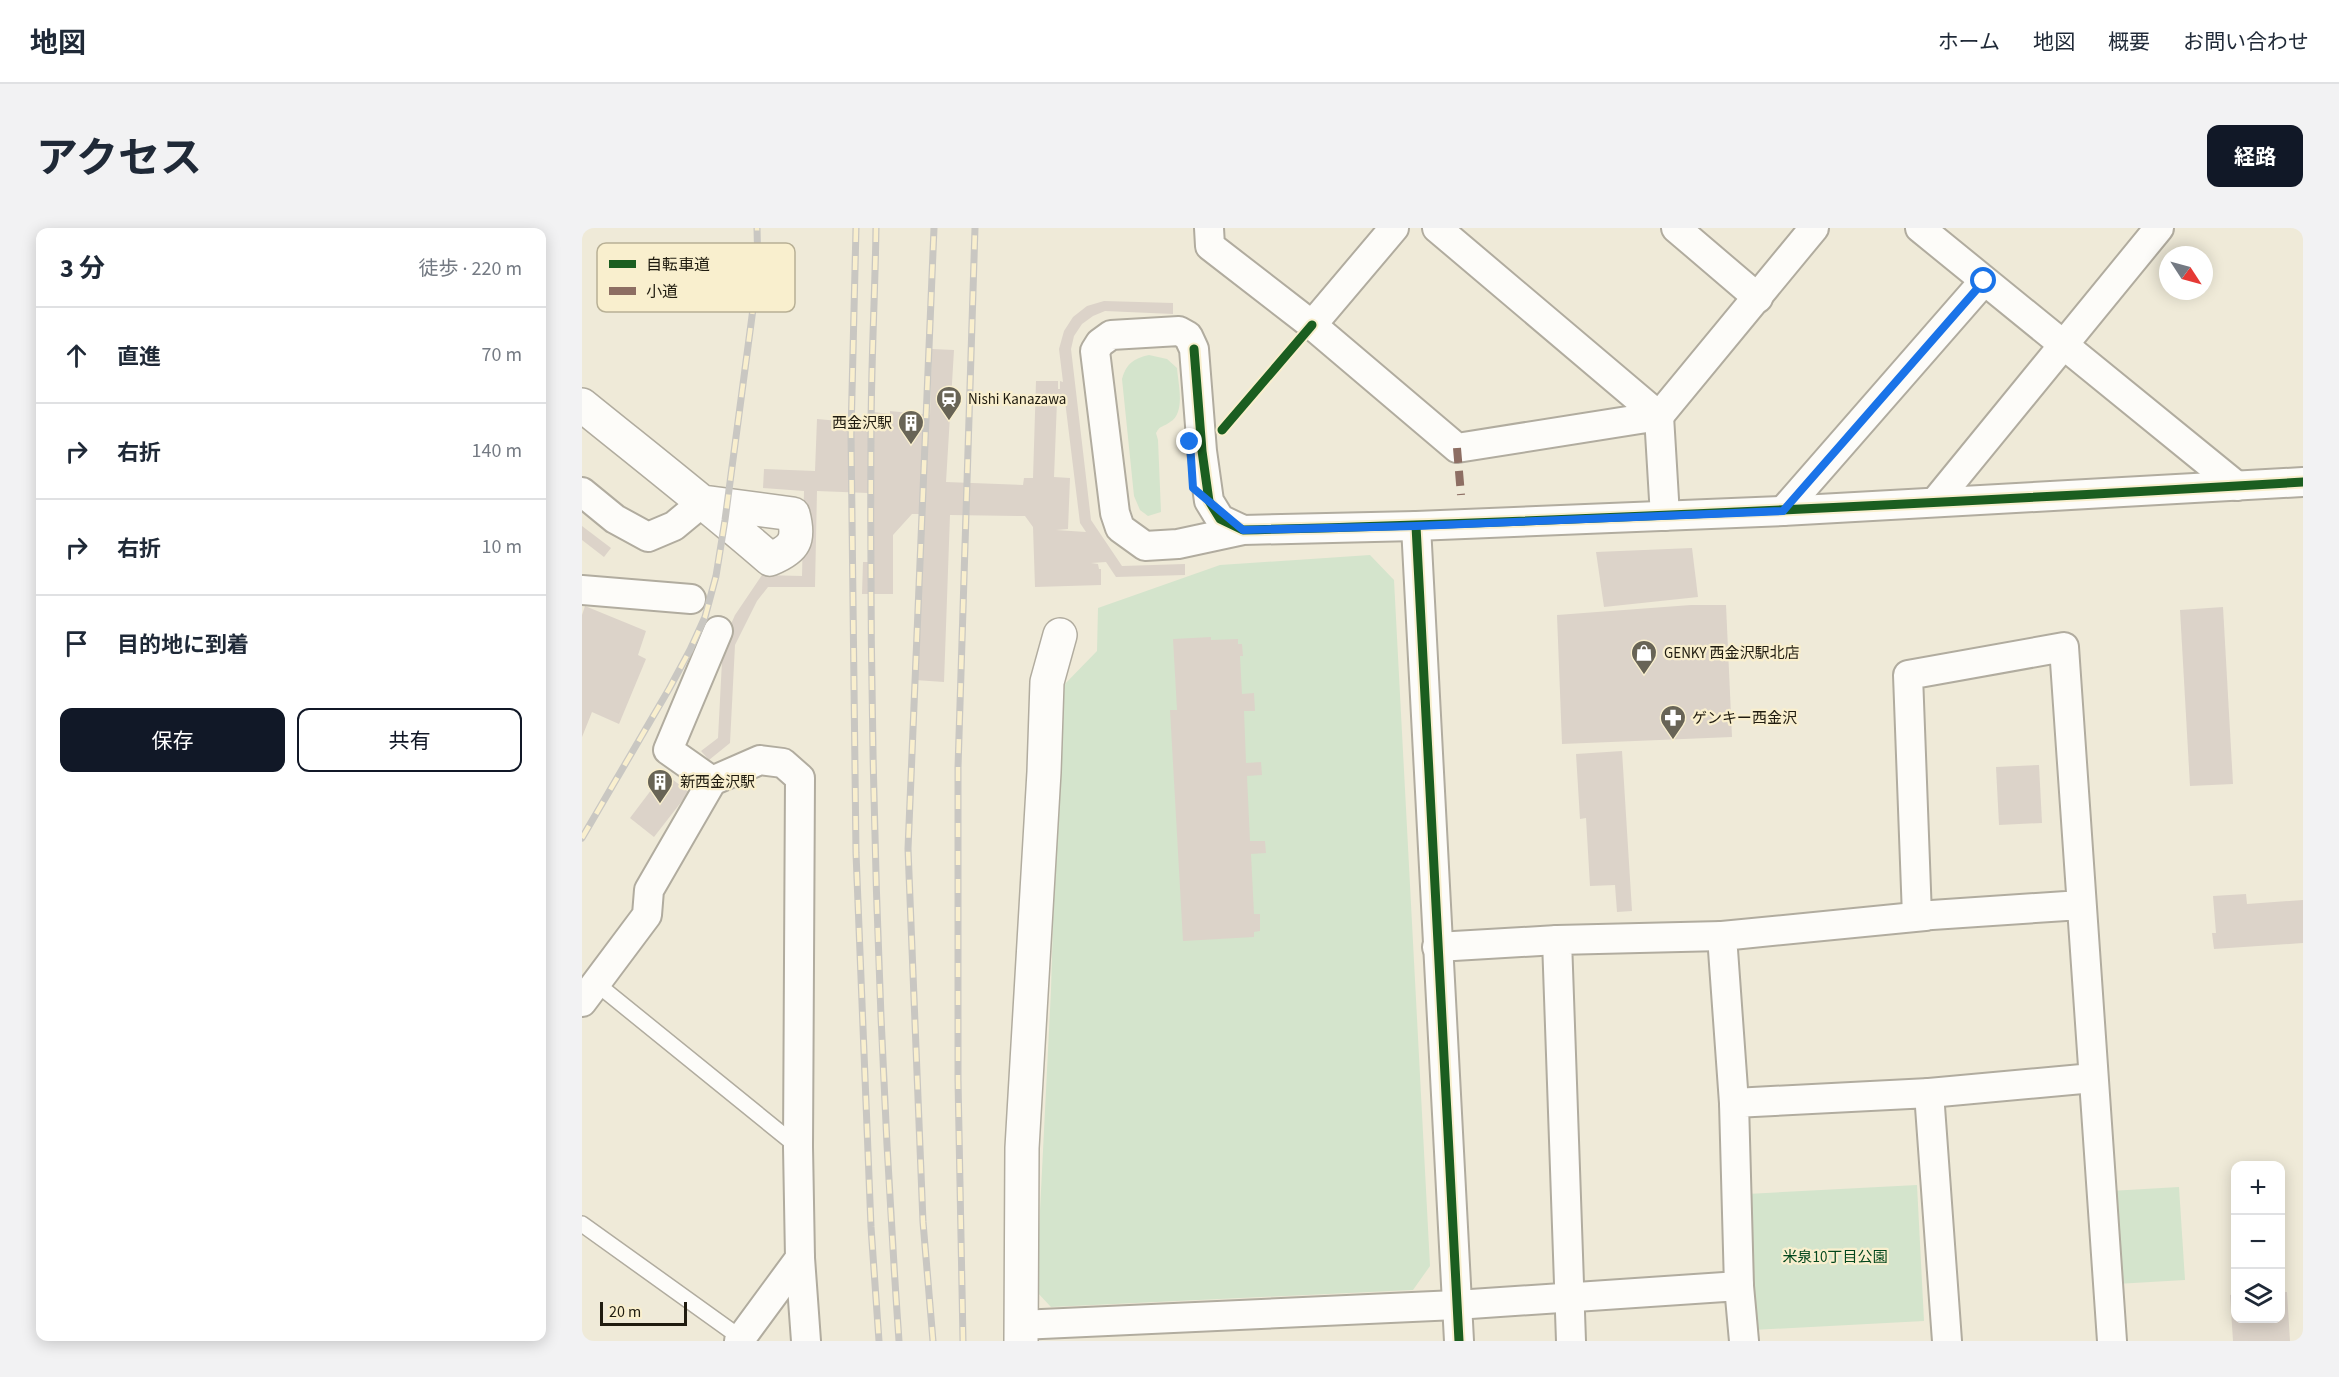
<!DOCTYPE html>
<html lang="ja">
<meta charset="utf-8">
<style>
body{margin:0;font-family:"Source Sans 3","Noto Sans JP",sans-serif;background:#f2f2f3;color:#1f2937}
.controls{position:absolute;right:18px;bottom:18px;display:grid;overflow:hidden;border-radius:12px;box-shadow:0 3px 15px #0003}
.controls button{width:54px;height:54px;display:grid;place-items:center;padding:0;border:0;border-bottom:2px solid #e0e1e3;background:#fff;color:#1f2937;font:30px sans-serif}
.compass{position:absolute;left:1577px;top:18px;width:54px;height:54px;border-radius:50%;background:#fff;box-shadow:0 3px 15px #0003;rotate:126deg}
.scale{position:absolute;left:18px;bottom:15px;width:87px;box-sizing:border-box;padding-left:6px;border:3px solid #201c10;border-top:0;font-size:16px;line-height:21px;white-space:nowrap;color:#201c10;-webkit-text-stroke:4px #f9efce;paint-order:stroke}
.stop{position:absolute;width:18px;height:18px;margin:-14px;border:4px solid #1a73e8;border-radius:50%;background:#fff}
.stop.end{background:#1a73e8;border-color:#fff;box-shadow:0 2px 6px #0008}
.list{margin:0;padding:0;list-style:none}
h2{display:flex;justify-content:space-between;align-items:center;height:78px;margin:0;padding:0 24px;font-size:26px}
h2 small{font-size:20px;font-weight:400;color:#747a83}
.list li{display:grid;grid-template-columns:39px 1fr auto;gap:18px;align-items:center;box-sizing:border-box;height:96px;padding:0 24px;border-top:2px solid #e0e1e3}
.list b{display:block;font-size:22px;white-space:nowrap}
.list em{font-size:20px;font-style:normal;color:#747a83}
.actions{display:flex;gap:12px;padding:18px 24px}
.actions a{flex:1;padding:14px 0;border:2px solid #111827;border-radius:12px;text-align:center;font-size:21px;color:#111827}
.actions .main{background:#111827;color:#fff}
.icon{flex:none;width:33px;height:33px;fill:none;stroke:currentColor;stroke-width:2;stroke-linecap:round;stroke-linejoin:round}
.map{position:relative;flex:none;width:1721px;height:1113px;overflow:hidden;border-radius:12px}
header{display:flex;align-items:center;gap:36px;box-sizing:border-box;height:84px;padding:0 30px;background:#fff;border-bottom:2px solid #e0e1e3}
header strong{font-size:28px}
nav{display:flex;gap:33px;margin-inline-start:auto;font-size:21px}
.intro{display:flex;align-items:center;justify-content:space-between;box-sizing:border-box;height:144px;padding:0 36px}
h1{margin:0;font-size:42px}
.button{padding:15px 27px;border-radius:12px;background:#111827;color:#fff;font-size:21px;font-weight:700}
main{display:flex;gap:36px;padding:0 36px}
aside{flex:1;background:#fff;border-radius:12px;box-shadow:0 3px 15px #0003}
.map>svg:first-child{display:block}
.green{fill:#d4e4cc}
.building{fill:#dcd3c9;fill-rule:evenodd}
.lines{fill:none;stroke-linecap:round;stroke-linejoin:round}
.service-casing{stroke:#b1ac9f;stroke-width:18}
.minor-casing{stroke:#b1ac9f;stroke-width:32}
.tertiary-casing{stroke:#b1ac9f;stroke-width:36}
.secondary-casing{stroke:#b1ac9f;stroke-width:36}
.service{stroke:#fdfcf9;stroke-width:15}
.minor{stroke:#fdfcf9;stroke-width:28}
.tertiary{stroke:#fdfcf9;stroke-width:33}
.secondary{stroke:#fdfcf9;stroke-width:33}
.rail-casing{stroke:#c9c7c2;stroke-width:7}
.rail{stroke:#f9efce;stroke-width:4.5;stroke-dasharray:14;stroke-linecap:butt}
.quiet{stroke:#8d6e63;stroke-width:8;stroke-dasharray:15 8;stroke-linecap:butt}
.cycleway-casing{stroke:#f9efce;stroke-width:13}
.cycleway{stroke:#1b5e20;stroke-width:9}
.route{stroke:#1a73e8;stroke-width:8}
.labels{text-anchor:middle;dominant-baseline:central;stroke-width:4.5;stroke-linejoin:round;paint-order:stroke}
.poi-label{font-size:15px;fill:#201c10;stroke:#f9efce;text-anchor:start}
.park-label{font-size:15px;fill:#03471d;stroke:#f9efce}
.key{fill:#f9efce;stroke:#b8b095;stroke-width:1.5}
.key-label{font-size:16px;fill:#201c10}
</style>
<header>
<strong>地図</strong>
<nav><a>ホーム</a><a>地図</a><a>概要</a><a>お問い合わせ</a></nav>
</header>
<div class="intro"><h1>アクセス</h1><a class="button">経路</a></div>
<main>
<aside>
<h2>3 分<small>徒歩 · 220 m</small></h2>
<ul class="list">
<li><svg class="icon" aria-label="ahead" viewBox="0 0 24 24"><path d="M12 20V5M6 11l6-6 6 6"/></svg><div><b>直進</b></div><em>70 m</em></li>
<li><svg class="icon" aria-label="right" viewBox="0 0 24 24"><path d="M7 20v-9h11M14 6l5 5-5 5"/></svg><div><b>右折</b></div><em>140 m</em></li>
<li><svg class="icon" aria-label="right" viewBox="0 0 24 24"><path d="M7 20v-9h11M14 6l5 5-5 5"/></svg><div><b>右折</b></div><em>10 m</em></li>
<li><svg class="icon" aria-label="arrive" viewBox="0 0 24 24"><path d="M6 21V4h12l-3 4 3 4H6"/></svg><div><b>目的地に到着</b></div></li>
</ul>
<div class="actions"><a class="main">保存</a><a>共有</a></div>
</aside>
<div class="map">
<svg width="1721" height="1113" viewBox="0 0 1721 1113">
<rect width="100%" height="100%" fill="#efead8"/>
<g class="green">
<path d="M567 127 585 131 595 140C596 155 604 185 588 194 582 199 578 197 574 205L576 212 579 284 566 288 558 282 552 268 540 151C544 136 552 130 567 127Z"/>
<path d="M788 327 812 352 848 1038 831 1062 469 1079 454 1063 469 762 478 461 515 423 516 380 638 337Z"/>
<path d="M1335 957 1342 1093 1171 1102 1165 966Z"/>
<path d="M1597 959 1603 1052 1534 1056 1528 963Z"/>
</g>
<g class="building">
<path d="M522 73 591 75V86L523 83 511 88 500 96 492 108 489 121 509 292 540 338 603 336V347L534 349 524 334 509 335 516 336 517 341H519V357L453 359 451 299 443 288 368 287 362 454 333 452 338 286H330L311 307V366H280L281 334H288L286 265 235 263 233 359H186L175 373 153 417 148 515 127 532 119 523 136 510 141 414 153 387 180 347 220 348 222 263 181 260 182 241 233 243 235 191 291 196V184L308 186V183L348 187 350 121 372 122 364 254 441 257 442 250H451L454 153H476V161H478V153L481 154 477 121 482 103 491 89 505 78ZM475 173H483L498 295 504 304 474 302 486 301 488 250 472 249Z"/>
<path d="M0 298 29 320 22 329 0 312Z"/>
<path d="M1110 320 1116 369 1022 379 1014 324Z"/>
<path d="M1109 377H1144L1150 509 980 516 975 387Z"/>
<path d="M3 378 64 403 56 427 64 431 37 496 10 484 0 509V387Z"/>
<path d="M1641 379 1651 556 1608 558 1598 382Z"/>
<path d="M629 409V412L656 411V416H660L661 428H658L660 466 672 465 673 483H662L664 535 679 534 680 547 665 548 668 613H683L684 625 669 626 672 686H678V703L672 704V709L601 713 588 482H595L591 411Z"/>
<path d="M1040 523 1050 683 1035 684 1033 657 1008 658 1004 590 998 591 994 526Z"/>
<path d="M1457 537 1460 595 1417 597 1414 539Z"/>
<path d="M82 545 107 564 72 609 48 590Z"/>
<path d="M1664 666 1665 676 1721 672V715L1632 721 1630 705H1634L1631 668Z"/>
<path d="M1698 1064H1705L1708 1113H1651L1648 1067 1654 1066V1090H1698Z"/>
</g>
<g class="lines">
<defs>
<g id="service">
<path d="M15 756 216 919"/>
<path d="M0 996 159 1110"/>
</g>
<g id="minor">
<path d="M627 0 628 18 730 97 875 220 1077 188 1083 288"/>
<path d="M855 0 1077 188 1232 0"/>
<path d="M1094 0 1176 70"/>
<path d="M1338 0 1655 258"/>
<path d="M730 97 812 0"/>
<path d="M0 264 33 291 66 309 92 298 121 274"/>
<path d="M1353 274 1577 0"/>
<path d="M1201 283 1402 53"/>
<path d="M834 298 877 1113"/>
<path d="M661 302 638 291 627 273 620 223 612 121 606 108 597 103 529 107 518 115 513 123 533 285 538 300 563 318 596 316 661 302 834 298 1201 283 1721 254"/>
<path d="M0 362 109 371"/>
<path d="M130 553 86 522 136 403"/>
<path d="M1499 677 1335 688 1326 447 1482 419 1530 1113"/>
<path d="M855 719 975 712"/>
<path d="M0 774 65 687 67 662 130 553 178 532 201 535 218 550 216 919 218 1030 157 1113"/>
<path d="M1347 865 1511 850"/>
<path d="M1152 875 1140 708 1343 688"/>
<path d="M218 1030 224 1113"/>
<path d="M1157 1058 1152 875 1347 865 1365 1113"/>
<path d="M438 1097 874 1077 1157 1058 1162 1113"/>
<path d="M989 1113 975 712 1140 708"/>
</g>
<path id="tertiary" d="M439 1113 440 920 462 544 465 454 478 407"/>
<path id="secondary" d="M0 177C63 228 127 278 188 331 213 321 218 312 211 286L121 274"/>
</defs>
<use href="#service" class="service-casing"/>
<use href="#minor" class="minor-casing"/>
<use href="#tertiary" class="tertiary-casing"/>
<use href="#secondary" class="secondary-casing"/>
<use href="#service" class="service"/>
<use href="#minor" class="minor"/>
<use href="#tertiary" class="tertiary"/>
<use href="#secondary" class="secondary"/>
<defs>
<g id="rail">
<path d="M274 0 269 206 274 625 289 999 297 1113"/>
<path d="M294 0C293 69 289 138 289 207 287 509 296 812 317 1113"/>
<path d="M0 610 87 461 108 422 123 389 134 348 143 292 176 43 175 0"/>
<path d="M351 1113 341 994 326 621 352 0"/>
<path d="M381 1113 376 852V540L393 0"/>
</g>
</defs>
<use href="#rail" class="rail-casing"/>
<use href="#rail" class="rail"/>
<path class="quiet" d="M875 220 879 267"/>
<defs>
<g id="cycleway">
<path d="M612 121 620 223 627 273 638 291 661 302C1015 293 1368 275 1721 254"/>
<path d="M640 202 730 97"/>
<path d="M834 298 877 1113"/>
</g>
</defs>
<use href="#cycleway" class="cycleway-casing"/>
<use href="#cycleway" class="cycleway"/>
</g>
<g class="lines">
<path class="route" d="M608 214 611 260 661 302 834 298 1201 283 1402 53"/>
</g>
<defs>
<symbol id="station-pin" viewBox="-11 -11 22 30"><path d="M0 17L-7.5 6A9.5 9.5 0 1 1 7.5 6Z" fill="#686456" stroke="#f9efce"/><path d="M-3-6H3Q5-6 5-4V2Q5 4 3 4L4.5 6H3L1.5 4h-3L-3 6H-4.5L-3 4Q-5 4-5 2V-4Q-5-6-3-6ZM-3.5-4v3h7v-3ZM-3.5 1v1.5H-2V1ZM2 1v1.5H3.5V1Z" fill="#fff"/></symbol>
<symbol id="building-pin" viewBox="-11 -11 22 30"><path d="M0 17L-7.5 6A9.5 9.5 0 1 1 7.5 6Z" fill="#686456" stroke="#f9efce"/><path d="M-4-6H4V6H1V3H-1V6H-4ZM-2.5-4.3h1.7v1.8h-1.7ZM.8-4.3h1.7v1.8H.8ZM-2.5-1h1.7V.8h-1.7ZM.8-1h1.7V.8H.8Z" fill="#fff"/></symbol>
<symbol id="shop-pin" viewBox="-11 -11 22 30"><path d="M0 17L-7.5 6A9.5 9.5 0 1 1 7.5 6Z" fill="#686456" stroke="#f9efce"/><path d="M-5-2.5h2.3a2.7 3.5 0 0 1 5.4 0H5L5.5 6h-11ZM-1.5-2.5h3a1.5 2.3 0 0 0-3 0Z" fill="#fff"/></symbol>
<symbol id="pharmacy-pin" viewBox="-11 -11 22 30"><path d="M0 17L-7.5 6A9.5 9.5 0 1 1 7.5 6Z" fill="#686456" stroke="#f9efce"/><path d="M-2-6h4v4h4v4h-4v4h-4v-4h-4v-4h4Z" fill="#fff"/></symbol>
</defs>
<g fill-rule="evenodd">
<use href="#station-pin" x="352" y="156" width="30" height="40"/>
<use href="#building-pin" x="314" y="180" width="30" height="40"/>
<use href="#shop-pin" x="1047" y="410" width="30" height="40"/>
<use href="#pharmacy-pin" x="1076" y="475" width="30" height="40"/>
<use href="#building-pin" x="63" y="539" width="30" height="40"/>
</g>
<g class="labels">
<g class="poi-label">
<text x="386" y="171">Nishi Kanazawa</text>
<text x="310" y="195" text-anchor="end">西金沢駅</text>
<text x="1082" y="425">GENKY 西金沢駅北店</text>
<text x="1110" y="490">ゲンキー西金沢</text>
<text x="98" y="554">新西金沢駅</text>
</g>
<g class="park-label">
<text x="1253" y="1029">米泉10丁目公園</text>
</g>
</g>
<rect x="15" y="15" width="198" height="69" rx="9" class="key"/>
<rect x="27" y="32" width="27" height="8" fill="#1b5e20"/>
<rect x="27" y="59" width="27" height="8" fill="#8d6e63"/>
<g class="key-label">
<text x="64" y="42">自転車道</text>
<text x="64" y="69">小道</text>
</g>
</svg>
<div class="controls">
<button>+</button>
<button>−</button>
<button><svg class="icon" aria-label="layers" viewBox="0 0 24 24"><path d="M12 4l9 5-9 5-9-5zM3 14l9 5 9-5"/></svg></button>
</div>
<svg class="compass" viewBox="-18 -18 36 36"><path d="M0-13l5 13h-10z" fill="#e53935"/><path d="M0 13l5-13h-10z" fill="#747a83"/></svg>
<div class="scale">20 m</div>
<div class="stop" style="left:1402px;top:53px"></div>
<div class="stop end" style="left:608px;top:214px"></div>
</div>
</main>
